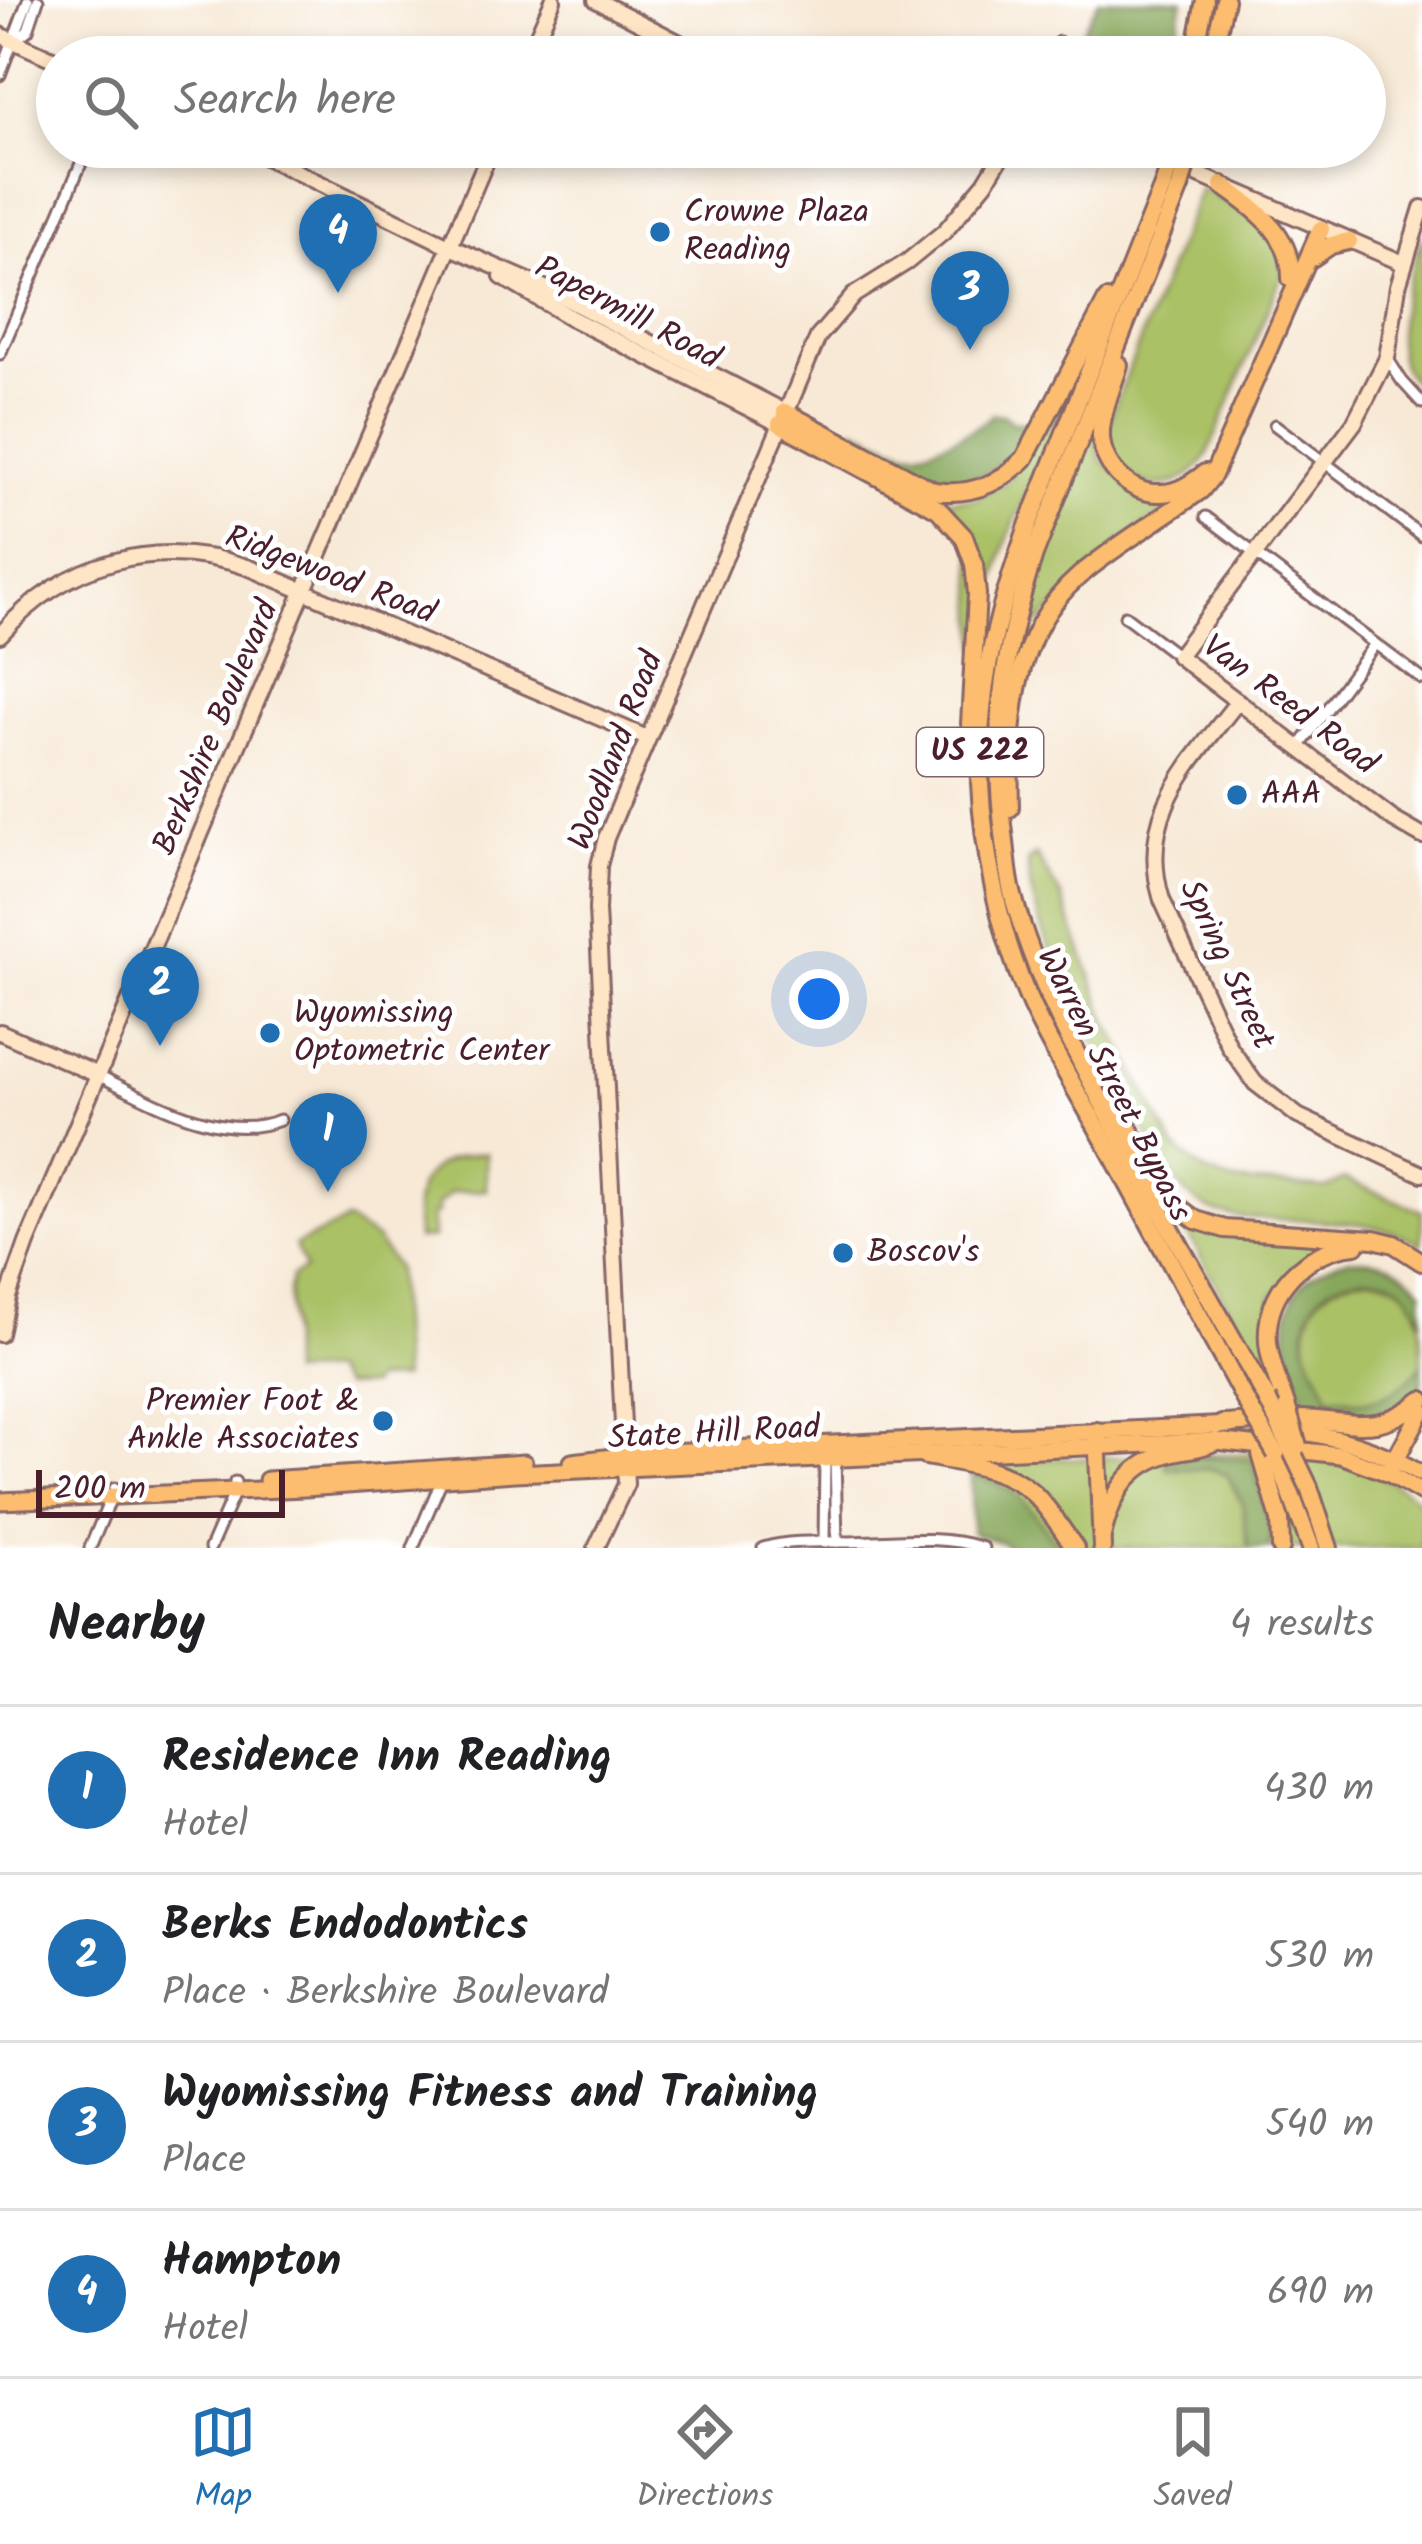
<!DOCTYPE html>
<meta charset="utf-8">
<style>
body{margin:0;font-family:Kalam,sans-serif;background:#f2f2f2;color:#202124}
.scale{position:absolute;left:36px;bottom:30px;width:249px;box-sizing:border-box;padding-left:12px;border:6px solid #4a1f2b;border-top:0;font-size:33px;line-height:42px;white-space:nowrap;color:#4a1f2b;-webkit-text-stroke:9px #fff;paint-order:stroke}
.you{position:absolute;left:819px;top:999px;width:42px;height:42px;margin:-30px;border:9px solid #fff;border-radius:50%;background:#1a73e8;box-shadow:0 0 0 18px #1a73e833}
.badge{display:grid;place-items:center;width:78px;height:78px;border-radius:50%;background:#1f6fb2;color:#fff;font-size:39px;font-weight:700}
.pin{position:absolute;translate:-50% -99px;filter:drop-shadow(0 3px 6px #0008)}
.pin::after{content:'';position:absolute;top:63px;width:42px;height:36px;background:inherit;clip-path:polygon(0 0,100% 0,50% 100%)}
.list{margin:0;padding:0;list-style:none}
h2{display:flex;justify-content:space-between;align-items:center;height:156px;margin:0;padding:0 48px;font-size:51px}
h2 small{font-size:39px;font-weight:400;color:#757577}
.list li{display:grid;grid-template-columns:78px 1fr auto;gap:36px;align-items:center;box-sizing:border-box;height:168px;padding:0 48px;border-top:3px solid #e0e0e0}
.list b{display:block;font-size:45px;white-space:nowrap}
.list p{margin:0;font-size:39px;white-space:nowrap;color:#757577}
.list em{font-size:39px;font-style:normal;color:#757577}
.icon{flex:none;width:66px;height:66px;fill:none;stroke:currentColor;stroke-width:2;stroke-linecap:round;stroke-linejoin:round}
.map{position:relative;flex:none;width:1422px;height:1548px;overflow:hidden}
.search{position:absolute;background:#fff;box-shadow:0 6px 18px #0003;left:36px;right:36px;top:36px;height:132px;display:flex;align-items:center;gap:30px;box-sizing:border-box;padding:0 42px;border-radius:66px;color:#757577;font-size:45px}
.sheet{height:828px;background:#fff}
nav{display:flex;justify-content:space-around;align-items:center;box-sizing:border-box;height:168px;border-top:3px solid #e0e0e0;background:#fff;font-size:33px;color:#757577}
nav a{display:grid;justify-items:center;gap:6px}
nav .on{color:#1f6fb2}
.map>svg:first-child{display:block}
.green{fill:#aac166;stroke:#7a7048;stroke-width:3}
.forest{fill:#87a75b;stroke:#686343;stroke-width:3}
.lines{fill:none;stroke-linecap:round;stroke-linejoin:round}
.street-casing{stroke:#876667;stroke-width:15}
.secondary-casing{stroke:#876667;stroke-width:20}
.primary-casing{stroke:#876667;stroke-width:21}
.highway-casing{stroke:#876667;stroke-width:22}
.street{stroke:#fff;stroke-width:9}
.secondary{stroke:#fee5c5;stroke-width:14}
.primary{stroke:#fcbd6f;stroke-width:15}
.highway{stroke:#fcbd6f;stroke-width:16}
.highway-bridge-casing{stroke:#876667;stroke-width:22;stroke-linecap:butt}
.highway-bridge{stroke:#fcbd6f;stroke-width:16}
.poi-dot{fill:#1f6fb2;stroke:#fff;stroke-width:4.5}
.labels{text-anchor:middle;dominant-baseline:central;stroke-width:10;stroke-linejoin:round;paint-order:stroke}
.shield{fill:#fff;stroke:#80626b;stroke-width:3}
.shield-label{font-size:30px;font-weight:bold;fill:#4a1f2b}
.poi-label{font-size:33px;fill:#4a1f2b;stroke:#fff;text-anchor:start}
.street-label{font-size:33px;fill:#4a1f2b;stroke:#fff}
</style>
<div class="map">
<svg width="1422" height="1548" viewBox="0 0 1422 1548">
<rect width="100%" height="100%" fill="#fff"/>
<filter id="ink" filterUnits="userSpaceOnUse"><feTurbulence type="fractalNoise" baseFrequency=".00833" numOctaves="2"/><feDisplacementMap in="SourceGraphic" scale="24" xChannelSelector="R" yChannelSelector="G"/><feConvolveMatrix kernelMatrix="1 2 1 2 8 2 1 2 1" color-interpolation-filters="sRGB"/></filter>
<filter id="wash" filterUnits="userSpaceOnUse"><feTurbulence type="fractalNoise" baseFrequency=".004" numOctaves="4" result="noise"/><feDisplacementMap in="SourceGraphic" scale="48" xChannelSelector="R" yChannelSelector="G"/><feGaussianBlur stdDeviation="2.7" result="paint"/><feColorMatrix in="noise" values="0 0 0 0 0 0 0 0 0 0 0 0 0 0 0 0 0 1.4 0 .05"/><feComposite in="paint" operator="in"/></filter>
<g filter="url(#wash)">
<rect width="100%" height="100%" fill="#f7e9d6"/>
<g class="green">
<path d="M1200 188C1239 209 1278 225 1283 273L1207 456C1169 513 1101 480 1111 415Z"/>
<path d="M1422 236V390C1416 384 1407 376 1403 368 1388 330 1411 273 1422 236Z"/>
<path d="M1072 380 1004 548 978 650 971 534 959 519 938 500 974 499 1006 483Z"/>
<path d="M1096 428 1101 460 1159 498 1162 514 1125 538 1033 629H1025C1038 558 1067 494 1096 428Z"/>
<path d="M1036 855 1062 898 1107 1019 1174 1147 1205 1172 1230 1181 1327 1188 1344 1179 1422 1211V1245C1377 1218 1321 1221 1269 1219 1249 1217 1225 1218 1206 1208 1172 1190 1154 1145 1135 1113 1099 1052 1063 992 1041 924 1034 902 1027 884 1028 861Z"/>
<path d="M486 1153V1190L452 1192 437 1205 438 1213 432 1214 433 1238 417 1239C417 1227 413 1211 416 1199 423 1164 456 1154 486 1153Z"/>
<path d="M1177 1214 1316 1241 1318 1249 1272 1296 1267 1373 1252 1351Z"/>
<path d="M347 1221 376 1239 396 1268 402 1379 375 1380 370 1386 343 1387 331 1371 290 1374 289 1290 292 1276 305 1269 295 1245Z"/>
<path d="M1370 1277C1422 1284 1422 1320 1422 1364 1410 1383 1381 1405 1356 1401 1344 1399 1341 1395 1328 1397 1324 1381 1314 1369 1308 1353 1305 1343 1305 1335 1307 1325 1314 1291 1337 1279 1370 1277Z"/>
<path d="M1251 1453C1273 1454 1296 1453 1318 1456 1355 1461 1392 1480 1422 1502V1548H1059C1036 1517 1011 1483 971 1475L981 1461Z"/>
</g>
<g class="forest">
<path d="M1099 0H1183L1172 57H1068Z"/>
<path d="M992 414 1004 415 1012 422H1023L1028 428C978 517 919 472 852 435L856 428C870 434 897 450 912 451 929 452 983 427 992 414Z"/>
<path d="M1348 1259C1383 1258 1397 1263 1422 1289V1322C1418 1310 1412 1298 1403 1289 1382 1268 1334 1276 1317 1299 1310 1308 1306 1323 1305 1335 1304 1357 1323 1376 1329 1397 1342 1395 1344 1400 1357 1401 1381 1405 1410 1383 1422 1364 1422 1371 1422 1377 1422 1384 1420 1390 1414 1393 1409 1397 1380 1420 1343 1421 1309 1410 1282 1351 1265 1280 1348 1259Z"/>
<path d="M1201 1457 1253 1460 1270 1528 1269 1548H1248L1242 1503 1227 1475 1212 1469H1168L1165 1464Z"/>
<path d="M971 1475C1019 1485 1032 1511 1059 1548H1009L1003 1543 972 1533Z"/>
</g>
</g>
<g filter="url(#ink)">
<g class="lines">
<defs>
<g id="street">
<path d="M14 41 28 30 38 0"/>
<path d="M1052 57 1059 42"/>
<path d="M0 75 28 0"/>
<path d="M0 354 88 147"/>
<path d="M1387 358 1402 381 1422 403"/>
<path d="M1275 425 1422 536"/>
<path d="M1206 517 1422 679"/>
<path d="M1125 616 1178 656"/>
<path d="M1299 747 1375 644"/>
<path d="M98 1075C151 1101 221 1143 280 1120"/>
<path d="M835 1457 837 1542"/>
<path d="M824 1543 825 1458"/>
<path d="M90 1548 115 1488"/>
<path d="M210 1548 235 1491V1482"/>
<path d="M413 1548 442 1479"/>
<path d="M763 1548C791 1540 820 1542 849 1542 894 1541 940 1534 983 1548"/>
</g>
<g id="secondary">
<path d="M596 0 707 57"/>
<path d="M0 35 57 61"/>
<path d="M528 57 553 0"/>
<path d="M245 147 451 247 549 290 785 412"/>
<path d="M1134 147 1403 263"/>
<path d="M1422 208 1398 286 1387 358 1354 423 1178 656 1394 820 1422 836"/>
<path d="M502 277 571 318 780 424"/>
<path d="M0 635C66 560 156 536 250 568L647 738"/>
<path d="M1238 701C1190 764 1136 814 1162 900L1230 1048 1255 1083 1298 1116 1422 1174"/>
<path d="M0 1032 98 1075"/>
<path d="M0 1334 8 1297 27 1243 492 147"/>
<path d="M596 1548 626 1484 597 910 599 866 606 838 818 337 854 295 907 262 945 231 985 183 1007 147"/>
</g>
<g id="primary">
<path d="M1285 1430C1333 1434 1380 1450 1422 1474"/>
<path d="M572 1462 646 1453 1231 1425"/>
<path d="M267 1480 524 1463"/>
<path d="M0 1501 305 1488 515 1473 1216 1441 1340 1455 1388 1473 1422 1493"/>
</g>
<g id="highway">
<path d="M1194 57 1205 0"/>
<path d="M1212 57 1225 0"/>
<path d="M1164 183 1029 523C1008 583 988 645 982 709 972 803 993 919 1031 1005 1055 1057 1087 1108 1114 1158 1158 1239 1201 1320 1245 1400"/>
<path d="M1222 185C1256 210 1292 233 1291 279"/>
<path d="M1180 187 1034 555C1001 656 991 736 1005 842 1007 859 1008 878 1013 896 1035 978 1076 1054 1116 1129 1164 1220 1216 1309 1267 1399"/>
<path d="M1312 258 1331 245 1349 241"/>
<path d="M1119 365C1113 386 1102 409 1101 431 1099 463 1129 495 1161 493 1178 493 1192 483 1205 473"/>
<path d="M785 412 934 491C970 496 999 485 1025 458L1107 300"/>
<path d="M780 424 938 509 964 537 974 564 977 594 970 724"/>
<path d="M1010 808C1008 725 1011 635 1079 576 1117 544 1161 519 1201 490L1213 475 1321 229"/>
<path d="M1112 1099 1165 1191 1180 1208 1196 1220 1225 1229 1374 1239 1394 1244 1422 1262"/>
<path d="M1287 1408C1280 1387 1270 1364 1268 1342 1264 1289 1307 1249 1356 1245"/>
<path d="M1222 1424C1247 1423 1272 1420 1297 1419 1351 1419 1373 1439 1422 1400"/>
<path d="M1097 1431 1102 1548"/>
<path d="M1261 1454 1280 1520 1281 1548"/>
<path d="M1276 1454 1311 1548"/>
<path d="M925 1456C961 1463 1006 1467 1034 1494 1050 1509 1062 1530 1075 1548"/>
<path d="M1388 1473 1422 1410"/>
<path d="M1309 1487 1329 1548"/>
<path d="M1102 1536C1111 1496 1127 1465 1170 1453 1189 1448 1198 1450 1216 1441"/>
</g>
</defs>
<use href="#street" class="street-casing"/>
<use href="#secondary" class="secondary-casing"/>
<use href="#primary" class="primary-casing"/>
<use href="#highway" class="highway-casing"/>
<use href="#street" class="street"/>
<use href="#secondary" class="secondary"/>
<use href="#primary" class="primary"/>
<use href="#highway" class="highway"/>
<defs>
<g id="highway-bridge">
<path d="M1164 183 1175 147"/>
<path d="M1180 187 1191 147"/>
<path d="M1267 1399 1309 1487"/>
<path d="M1245 1400 1276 1454"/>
<path d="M1287 1408 1298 1446"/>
</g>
</defs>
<use href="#highway-bridge" class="highway-bridge-casing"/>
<use href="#highway-bridge" class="highway-bridge"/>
</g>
</g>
<g class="poi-dot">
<circle cx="660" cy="232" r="12"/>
<circle cx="1237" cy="795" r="12"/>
<circle cx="270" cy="1033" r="12"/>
<circle cx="843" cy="1253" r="12"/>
<circle cx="383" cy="1421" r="12"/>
</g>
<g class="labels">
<rect class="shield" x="917" y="728" width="126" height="48" rx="9"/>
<g class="shield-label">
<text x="980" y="752">US 222</text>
</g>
<g class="poi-label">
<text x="684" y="213">Crowne Plaza<tspan x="684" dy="38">Reading</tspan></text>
<text x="1261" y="795">AAA</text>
<text x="294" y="1014">Wyomissing<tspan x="294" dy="38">Optometric Center</tspan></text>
<text x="867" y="1253">Boscov's</text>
<text x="359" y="1402" text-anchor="end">Premier Foot &amp;<tspan x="359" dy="38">Ankle Associates</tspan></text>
</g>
<g class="street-label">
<text transform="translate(627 314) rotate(28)">Papermill Road</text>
<text transform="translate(330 576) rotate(21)">Ridgewood Road</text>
<text transform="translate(1289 706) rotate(37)">Van Reed Road</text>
<text transform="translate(217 728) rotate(-67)">Berkshire Boulevard</text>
<text transform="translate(617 751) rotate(-69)">Woodland Road</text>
<text transform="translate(1226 965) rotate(65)">Spring Street</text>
<text transform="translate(1113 1085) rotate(63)">Warren Street Bypass</text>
<text transform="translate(714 1434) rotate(-3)">State Hill Road</text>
</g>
</g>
</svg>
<div class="scale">200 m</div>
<div class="you"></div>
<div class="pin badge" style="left:328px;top:1192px">1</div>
<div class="pin badge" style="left:160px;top:1046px">2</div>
<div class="pin badge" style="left:970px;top:350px">3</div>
<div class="pin badge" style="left:338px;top:293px">4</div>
<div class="search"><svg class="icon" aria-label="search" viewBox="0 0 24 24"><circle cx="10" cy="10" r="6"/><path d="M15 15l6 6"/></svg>Search here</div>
</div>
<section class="sheet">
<h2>Nearby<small>4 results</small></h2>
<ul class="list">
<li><span class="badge">1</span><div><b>Residence Inn Reading</b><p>Hotel</p></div><em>430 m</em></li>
<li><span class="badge">2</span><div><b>Berks Endodontics</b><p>Place · Berkshire Boulevard</p></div><em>530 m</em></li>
<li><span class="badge">3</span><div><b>Wyomissing Fitness and Training</b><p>Place</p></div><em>540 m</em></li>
<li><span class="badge">4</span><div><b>Hampton</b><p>Hotel</p></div><em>690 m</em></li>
</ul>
</section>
<nav>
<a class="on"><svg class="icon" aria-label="map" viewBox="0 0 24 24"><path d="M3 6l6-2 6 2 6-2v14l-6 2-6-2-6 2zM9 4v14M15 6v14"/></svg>Map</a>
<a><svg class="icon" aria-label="directions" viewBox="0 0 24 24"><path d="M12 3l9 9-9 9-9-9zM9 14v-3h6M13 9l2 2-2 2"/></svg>Directions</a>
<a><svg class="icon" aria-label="saved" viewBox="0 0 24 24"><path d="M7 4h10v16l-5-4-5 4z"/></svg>Saved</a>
</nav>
